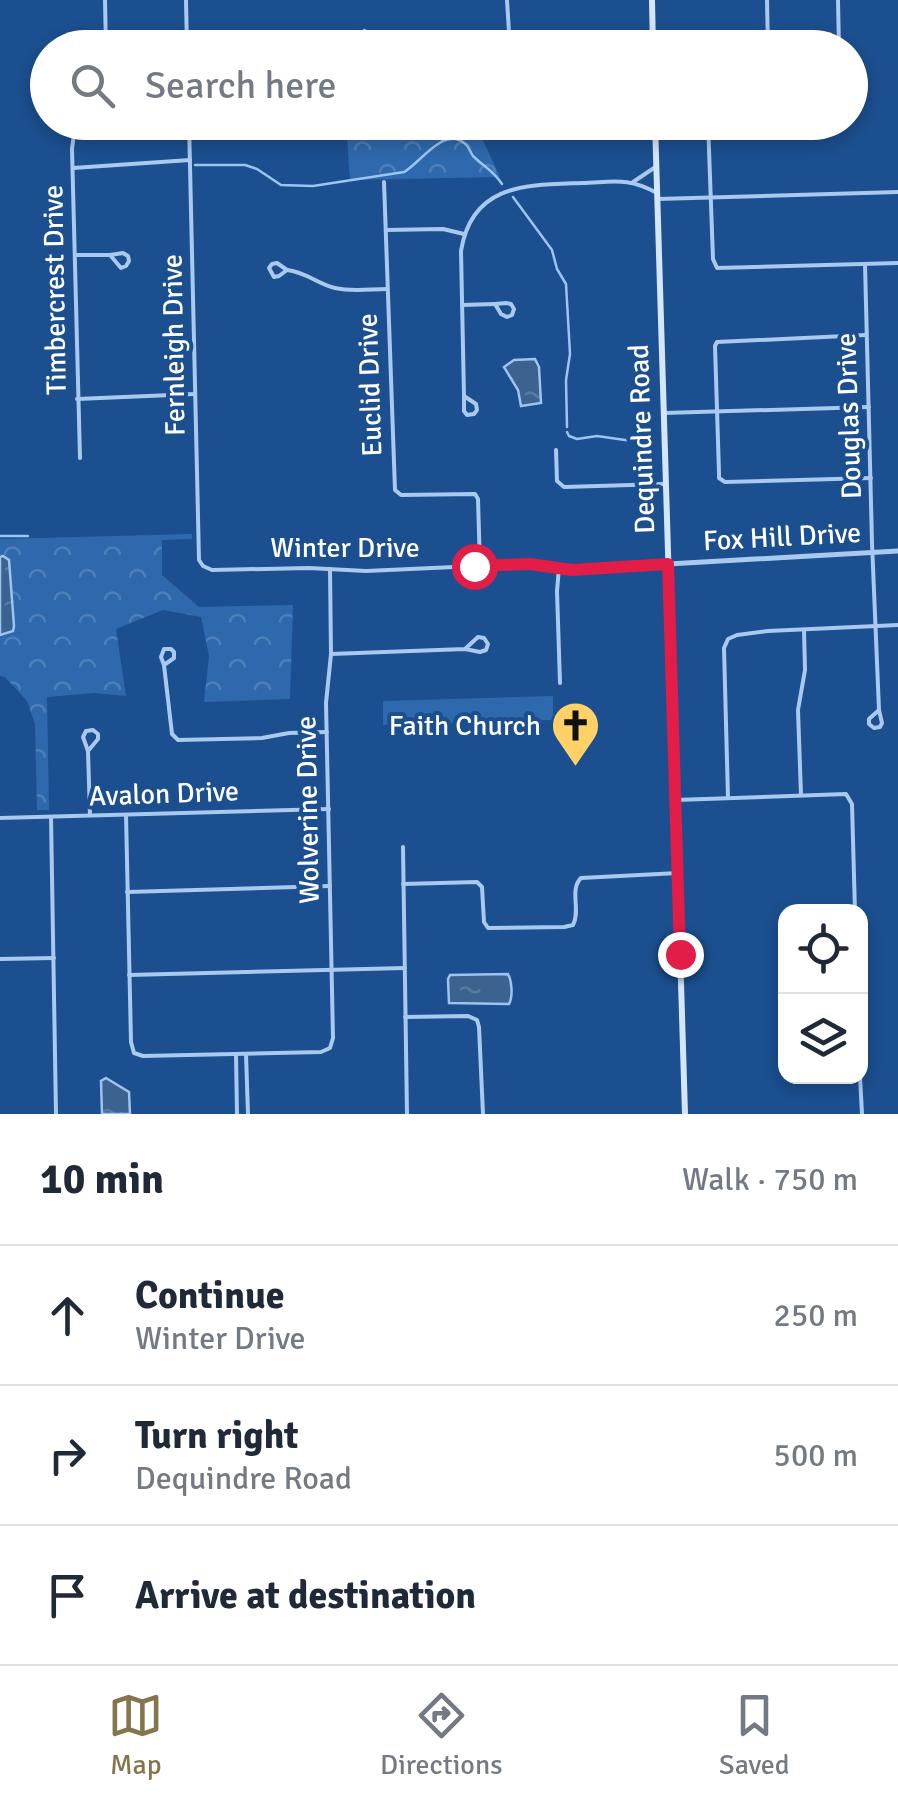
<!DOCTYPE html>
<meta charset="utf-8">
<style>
body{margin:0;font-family:Signika,sans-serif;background:#f6f6f7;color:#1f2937}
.controls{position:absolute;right:30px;bottom:30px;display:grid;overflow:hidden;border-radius:20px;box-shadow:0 5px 15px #0003}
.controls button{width:90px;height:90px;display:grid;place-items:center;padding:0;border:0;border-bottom:2px solid #e0e1e3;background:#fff;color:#1f2937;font:50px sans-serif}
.stop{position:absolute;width:30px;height:30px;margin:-22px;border:8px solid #e11d48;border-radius:50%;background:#fff}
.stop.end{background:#e11d48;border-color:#fff;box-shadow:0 2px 10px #0008}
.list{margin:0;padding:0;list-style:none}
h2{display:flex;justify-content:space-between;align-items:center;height:130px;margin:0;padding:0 40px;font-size:42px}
h2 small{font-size:32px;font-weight:400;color:#747a83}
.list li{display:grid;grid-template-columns:65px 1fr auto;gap:30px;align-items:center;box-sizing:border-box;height:140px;padding:0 40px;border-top:2px solid #e0e1e3}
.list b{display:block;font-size:38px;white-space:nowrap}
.list p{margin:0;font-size:32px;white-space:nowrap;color:#747a83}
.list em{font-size:32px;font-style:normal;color:#747a83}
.icon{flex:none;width:55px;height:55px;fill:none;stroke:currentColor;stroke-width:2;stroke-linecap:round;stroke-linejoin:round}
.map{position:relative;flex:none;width:898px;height:1114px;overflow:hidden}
.search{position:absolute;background:#fff;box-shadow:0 5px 15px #0003;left:30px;right:30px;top:30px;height:110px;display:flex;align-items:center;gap:25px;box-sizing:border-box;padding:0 35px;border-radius:55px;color:#747a83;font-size:38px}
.sheet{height:550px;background:#fff}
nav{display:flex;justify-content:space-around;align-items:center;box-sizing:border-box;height:140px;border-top:2px solid #e0e1e3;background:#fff;font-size:28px;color:#747a83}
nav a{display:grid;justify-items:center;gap:5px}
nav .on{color:#84754c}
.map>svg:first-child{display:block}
.forest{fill:url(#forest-crowns)}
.garden{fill:#2e69ad}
.water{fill:url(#water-ripples);stroke:#9cc4f0;stroke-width:2.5}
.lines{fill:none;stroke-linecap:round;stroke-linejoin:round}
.stream{stroke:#9cc4f0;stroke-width:2.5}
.minor{stroke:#a9c9ee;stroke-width:4}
.tertiary{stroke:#a9c9ee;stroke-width:5}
.secondary{stroke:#d6e6fa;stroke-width:6}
.route{stroke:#e11d48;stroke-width:12}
.labels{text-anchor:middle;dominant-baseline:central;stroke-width:8;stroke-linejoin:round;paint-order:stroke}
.street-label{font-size:28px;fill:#fff;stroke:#1b4f8f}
.poi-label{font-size:28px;fill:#fff;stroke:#1b4f8f;text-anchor:end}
</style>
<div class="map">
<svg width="898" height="1114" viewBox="0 0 898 1114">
<defs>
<pattern id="forest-crowns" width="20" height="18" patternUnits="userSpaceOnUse" patternTransform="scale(2.5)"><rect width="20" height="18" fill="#2e69ad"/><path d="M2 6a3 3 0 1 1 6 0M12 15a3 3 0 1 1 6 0" fill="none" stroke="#4d80b9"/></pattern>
<pattern id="water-ripples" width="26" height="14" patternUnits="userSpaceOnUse" patternTransform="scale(2.5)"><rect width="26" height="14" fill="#3c6290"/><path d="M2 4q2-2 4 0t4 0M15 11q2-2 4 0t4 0" fill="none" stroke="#597aa1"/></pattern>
</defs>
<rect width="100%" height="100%" fill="#1b4f8f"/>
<g class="forest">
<path d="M344 31 364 36 412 37 414 47H342L341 36Z"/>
<path d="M346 123H475L500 177 350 180Z"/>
<path d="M192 534V539L162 540V575L199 607 293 605 290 699 204 702 209 656 201 617 163 610 116 629 126 696 94 693 47 697 49 810H37L35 724 27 701 5 677 0 676V539Z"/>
</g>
<path class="garden" d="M553 696V720L383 725V701Z"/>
<g class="water">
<path d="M535 359 539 367 541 403 521 406 518 390 504 367 514 360Z"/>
<path d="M3 556 9 560 14 626 13 631 0 635V557Z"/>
<path d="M508 974C512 981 513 997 509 1004L449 1003 448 979 450 975Z"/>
<path d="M106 1078 129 1092 130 1114H102L101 1081Z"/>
</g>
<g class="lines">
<g class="stream">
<path d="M364 30 379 37 386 48"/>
<path d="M432 122 442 140"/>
<path d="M195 165H245L257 169 281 185 313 186 404 172C419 164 444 126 464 143 469 146 470 152 473 156 485 168 492 169 502 184"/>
<path d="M513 197 552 250 557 269 566 284 570 354 566 380 567 427"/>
<path d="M567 432 569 436 577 439 597 436 646 443"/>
<path d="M0 536H28"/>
</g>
<g class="minor">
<path d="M105 0 106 48"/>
<path d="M186 0 187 48"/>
<path d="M507 0 510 48"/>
<path d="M767 0 768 48"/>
<path d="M838 0 839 48"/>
<path d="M79 122 74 134 72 149 80 458"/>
<path d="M189 122 199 560 203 566 212 570 309 568 366 571 524 564 571 570 666 564"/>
<path d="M708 122 713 259 717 268 898 263"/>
<path d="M708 126 827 122"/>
<path d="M73 168 190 160"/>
<path d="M384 182 395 490 401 495 475 494 478 499 480 566"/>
<path d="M633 182 654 168"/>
<path d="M657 199 898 192"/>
<path d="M386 230 443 229 464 234"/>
<path d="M123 253 128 256 129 261 126 266 121 268 110 255Z"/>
<path d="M75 255H110"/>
<path d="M277 263 287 270 279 276 274 277 269 268 272 264Z"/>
<path d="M865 264 872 543 879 710 869 719V724L874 728 880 727 882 723 879 710"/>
<path d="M287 270C306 272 318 284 335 288 352 292 370 289 387 289"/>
<path d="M506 303 511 304 514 309 512 315 507 317 501 314 495 304Z"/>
<path d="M462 305 495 304"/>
<path d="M866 335 717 342 715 346 719 473V478L725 482 871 478"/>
<path d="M464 396 461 251C472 183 527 185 582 183 614 182 628 177 657 193"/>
<path d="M464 396 476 404 477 410 474 414 467 415 464 411Z"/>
<path d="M77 399 195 394"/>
<path d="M664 413 869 407"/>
<path d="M556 450 557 481 564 487 664 484"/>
<path d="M559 568 557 591 560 683"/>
<path d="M331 654 465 649 480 652 486 650 488 644 484 638 478 637 465 649"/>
<path d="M164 665 174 658V652L171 649H164L161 657 164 665 172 734 178 740 262 738 289 733 327 732"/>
<path d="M88 751 98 739V734L93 730 86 731 83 737 88 751 90 815"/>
<path d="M801 795 798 710 805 670 804 630"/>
<path d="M728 798 724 648 728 639 737 635 768 631 898 625"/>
<path d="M675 800 846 794 852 804 855 912"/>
<path d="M126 815 131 1042 134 1053 143 1056 321 1052 330 1048 333 1038 326 703 331 654 330 569"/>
<path d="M51 817 56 1114"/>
<path d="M0 818 329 809"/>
<path d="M403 847 407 1114"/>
<path d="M403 884 477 882 482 887 484 922 488 928 564 927 573 925C581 910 569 890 581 878L678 873"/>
<path d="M127 892 330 886"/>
<path d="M0 959 54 958"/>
<path d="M129 975 405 968"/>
<path d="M405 1017 468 1016 477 1020 479 1027 483 1114"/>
<path d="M236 1054 237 1114"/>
<path d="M246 1054 248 1114"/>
<path d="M860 1076 862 1114"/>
</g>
<path class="tertiary" d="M668 564 898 551"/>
<g class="secondary">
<path d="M652 0 653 48"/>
<path d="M655 122 685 1114"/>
</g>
</g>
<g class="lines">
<path class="route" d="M474 566 530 564 572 570 668 564 680 954"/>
</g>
<defs>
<symbol id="church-pin" viewBox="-11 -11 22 30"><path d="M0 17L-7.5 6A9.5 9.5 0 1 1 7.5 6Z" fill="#ffd166" stroke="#1b4f8f"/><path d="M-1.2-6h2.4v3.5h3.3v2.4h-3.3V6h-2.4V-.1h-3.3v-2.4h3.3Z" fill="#111"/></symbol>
</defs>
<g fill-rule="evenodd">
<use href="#church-pin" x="548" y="698" width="55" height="75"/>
</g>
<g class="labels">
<g class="street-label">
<text transform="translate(55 290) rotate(-91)">Timbercrest Drive</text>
<text transform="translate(174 345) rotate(-91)">Fernleigh Drive</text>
<text transform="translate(370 385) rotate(-92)">Euclid Drive</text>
<text transform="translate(849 416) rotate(-92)">Douglas Drive</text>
<text transform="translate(642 439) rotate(-92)">Dequindre Road</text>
<text transform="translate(782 537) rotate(-3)">Fox Hill Drive</text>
<text x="345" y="548">Winter Drive</text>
<text transform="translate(164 794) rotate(-2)">Avalon Drive</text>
<text transform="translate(308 810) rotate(-91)">Wolverine Drive</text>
</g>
<g class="poi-label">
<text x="541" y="726">Faith Church</text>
</g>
</g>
</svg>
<div class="controls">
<button><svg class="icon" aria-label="locate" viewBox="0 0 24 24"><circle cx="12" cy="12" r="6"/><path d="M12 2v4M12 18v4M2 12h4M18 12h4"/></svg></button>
<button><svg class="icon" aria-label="layers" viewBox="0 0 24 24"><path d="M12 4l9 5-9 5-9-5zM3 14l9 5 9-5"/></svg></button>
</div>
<div class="stop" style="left:474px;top:566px"></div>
<div class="stop end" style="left:680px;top:954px"></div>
<div class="search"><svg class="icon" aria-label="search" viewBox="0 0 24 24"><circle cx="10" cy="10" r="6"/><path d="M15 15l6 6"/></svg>Search here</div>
</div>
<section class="sheet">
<h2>10 min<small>Walk · 750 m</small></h2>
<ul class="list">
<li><svg class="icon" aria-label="ahead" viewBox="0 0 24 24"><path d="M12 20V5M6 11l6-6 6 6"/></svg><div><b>Continue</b><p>Winter Drive</p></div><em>250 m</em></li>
<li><svg class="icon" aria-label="right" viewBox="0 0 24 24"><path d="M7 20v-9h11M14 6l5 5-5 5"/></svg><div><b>Turn right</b><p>Dequindre Road</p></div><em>500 m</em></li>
<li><svg class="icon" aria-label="arrive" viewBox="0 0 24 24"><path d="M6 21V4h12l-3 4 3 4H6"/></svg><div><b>Arrive at destination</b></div></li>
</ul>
</section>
<nav>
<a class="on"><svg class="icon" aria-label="map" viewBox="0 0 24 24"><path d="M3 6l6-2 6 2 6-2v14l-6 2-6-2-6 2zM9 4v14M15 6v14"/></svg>Map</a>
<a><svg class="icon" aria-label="directions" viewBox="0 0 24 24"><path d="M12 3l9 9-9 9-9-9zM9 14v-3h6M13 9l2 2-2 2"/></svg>Directions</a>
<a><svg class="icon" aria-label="saved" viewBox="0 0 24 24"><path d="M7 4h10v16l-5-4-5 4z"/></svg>Saved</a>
</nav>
